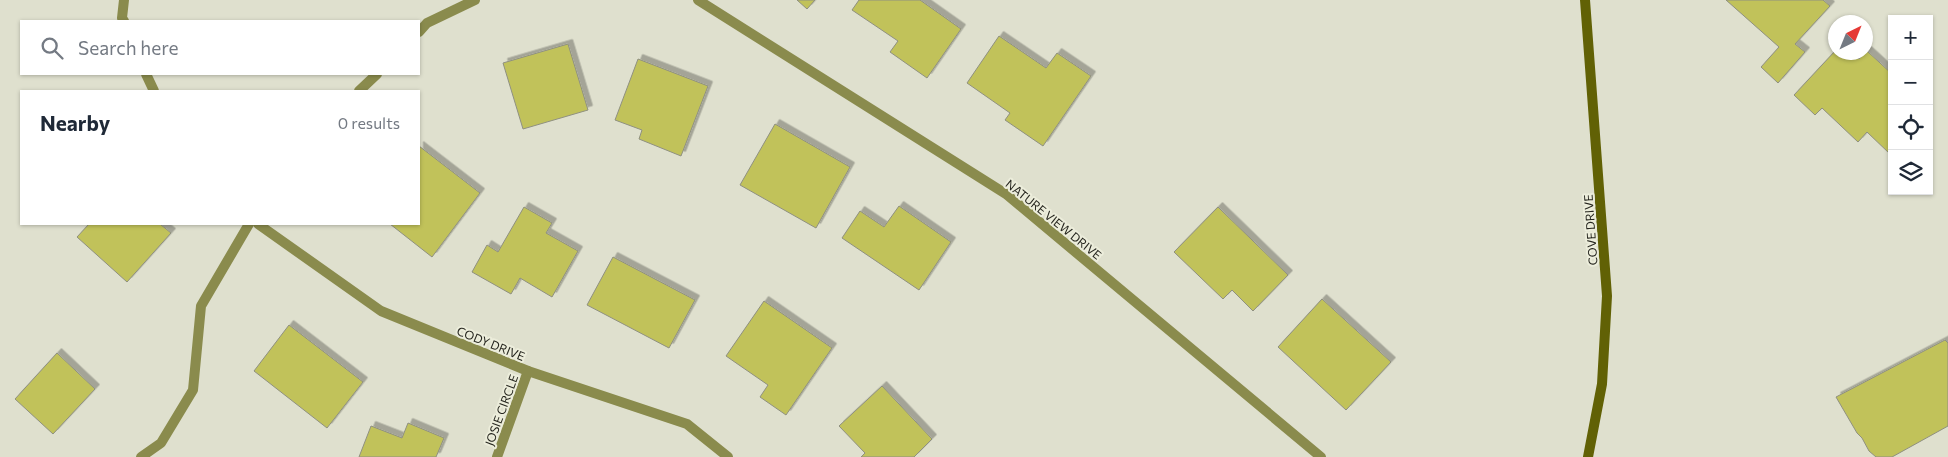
<!DOCTYPE html>
<meta charset="utf-8">
<style>
body{margin:0;font-family:Commissioner,sans-serif;background:#f6f6f7;color:#1f2937}
.controls{position:absolute;right:15px;top:15px;display:grid;overflow:hidden;border-radius:0px;box-shadow:0 1px 4px #0004}
.controls button{width:45px;height:45px;display:grid;place-items:center;padding:0;border:0;border-bottom:1px solid #e0e1e3;background:#fff;color:#1f2937;font:25px sans-serif}
.compass{position:absolute;left:1828px;top:15px;width:45px;height:45px;border-radius:50%;background:#fff;box-shadow:0 1px 4px #0004;rotate:43deg}
.list{margin:0;padding:0;list-style:none}
h2{display:flex;justify-content:space-between;align-items:center;height:65px;margin:0;padding:0 20px;font-size:21px}
h2 small{font-size:16px;font-weight:400;color:#747a83}
.icon{flex:none;width:28px;height:28px;fill:none;stroke:currentColor;stroke-width:2;stroke-linecap:round;stroke-linejoin:round}
.map{position:relative;flex:none;width:1948px;height:457px;overflow:hidden}
.search{position:absolute;background:#fff;box-shadow:0 1px 4px #0004;left:20px;top:20px;width:400px;height:55px;display:flex;align-items:center;gap:12px;box-sizing:border-box;padding:0 18px;border-radius:0px;color:#747a83;font-size:19px}
.panel{position:absolute;background:#fff;box-shadow:0 1px 4px #0004;left:20px;top:90px;width:400px;height:135px;border-radius:0px}
.map>svg:first-child{display:block}
.building{fill:#c1c25a;stroke:#8f9080;filter:url(#shadow)}
.lines{fill:none;stroke-linecap:round;stroke-linejoin:round}
.minor{stroke:#8a8b4d;stroke-width:10}
.tertiary{stroke:#8a8b4d;stroke-width:10}
.secondary{stroke:#616105;stroke-width:10}
.labels{text-anchor:middle;dominant-baseline:central;stroke-width:4;stroke-linejoin:round;paint-order:stroke}
.street-label{font-size:12px;fill:#26261f;stroke:#eceddb}
</style>
<div class="map">
<svg width="1948" height="457" viewBox="0 0 1948 457">
<defs>
<filter id="shadow"><feDropShadow dx="4.5" dy="-4.5" stdDeviation="0" flood-color="#0004"/></filter>
</defs>
<rect width="100%" height="100%" fill="#dfe0ce"/>
<g class="building">
<path d="M797 0H815L807 9Z"/>
<path d="M859 0H920L961 29 927 78 890 52 898 41 852 10Z"/>
<path d="M1726 0H1823L1830 6 1795 44 1805 52 1778 83 1761 67 1779 47Z"/>
<path d="M999 36 1046 68 1057 53 1091 76 1043 146 1005 120 1010 113 967 83Z"/>
<path d="M568 44 588 110 523 129 503 63Z"/>
<path d="M1836 50V52H1852L1859 59 1867 51 1892 74V152L1890 154 1867 132 1858 142 1822 108 1815 115 1794 95Z"/>
<path d="M638 59 708 86 681 156 639 139 642 130 615 120Z"/>
<path d="M775 124 850 167 816 228 740 185Z"/>
<path d="M419 146 480 193 432 257 390 224H419Z"/>
<path d="M899 206 951 242 919 290 842 238 860 211 884 227Z"/>
<path d="M524 207 552 223 546 233 578 251 552 297 520 278 511 294 472 272 487 245 498 252Z"/>
<path d="M1218 207 1288 275 1253 311 1232 290 1223 299 1174 252Z"/>
<path d="M89 224H160L171 233 127 282 77 237Z"/>
<path d="M613 257 695 300 669 348 587 305Z"/>
<path d="M1322 299 1391 362 1346 410 1278 347Z"/>
<path d="M764 301 832 348 786 415 760 397 768 385 726 356Z"/>
<path d="M289 325 363 382 327 428 254 371Z"/>
<path d="M1945 340 1948 343V426L1892 457H1876L1869 451 1862 438 1857 433 1836 397Z"/>
<path d="M57 353 95 389 53 434 15 399Z"/>
<path d="M882 386 932 439 914 457H861L865 453 839 426Z"/>
<path d="M408 423 444 438 436 457H359L371 426 402 438Z"/>
</g>
<g class="lines">
<g class="minor">
<path d="M698 0 1006 194 1321 457"/>
<path d="M419 32 427 23 475 0"/>
<path d="M359 91 377 74"/>
<path d="M141 457 161 443 193 390 201 306 249 224"/>
<path d="M497 457 528 371"/>
</g>
<g class="tertiary">
<path d="M124 0 122 18 124 21"/>
<path d="M146 74 154 91"/>
<path d="M258 224 381 311 528 371 687 424 728 457"/>
</g>
<path class="secondary" d="M1585 0 1607 296 1602 384 1588 457"/>
</g>
<g class="labels">
<g class="street-label">
<text transform="translate(1054 219) rotate(39)">NATURE VIEW DRIVE</text>
<text transform="translate(1590 230) rotate(-94)">COVE DRIVE</text>
<text transform="translate(491 343) rotate(22)">CODY DRIVE</text>
<text transform="translate(501 410) rotate(-70)">JOSIE CIRCLE</text>
</g>
</g>
</svg>
<div class="controls">
<button>+</button>
<button>−</button>
<button><svg class="icon" aria-label="locate" viewBox="0 0 24 24"><circle cx="12" cy="12" r="6"/><path d="M12 2v4M12 18v4M2 12h4M18 12h4"/></svg></button>
<button><svg class="icon" aria-label="layers" viewBox="0 0 24 24"><path d="M12 4l9 5-9 5-9-5zM3 14l9 5 9-5"/></svg></button>
</div>
<svg class="compass" viewBox="-18 -18 36 36"><path d="M0-13l5 13h-10z" fill="#e53935"/><path d="M0 13l5-13h-10z" fill="#747a83"/></svg>
<div class="search"><svg class="icon" aria-label="search" viewBox="0 0 24 24"><circle cx="10" cy="10" r="6"/><path d="M15 15l6 6"/></svg>Search here</div>
<section class="panel">
<h2>Nearby<small>0 results</small></h2>
<ul class="list">
</ul>
</section>
</div>
